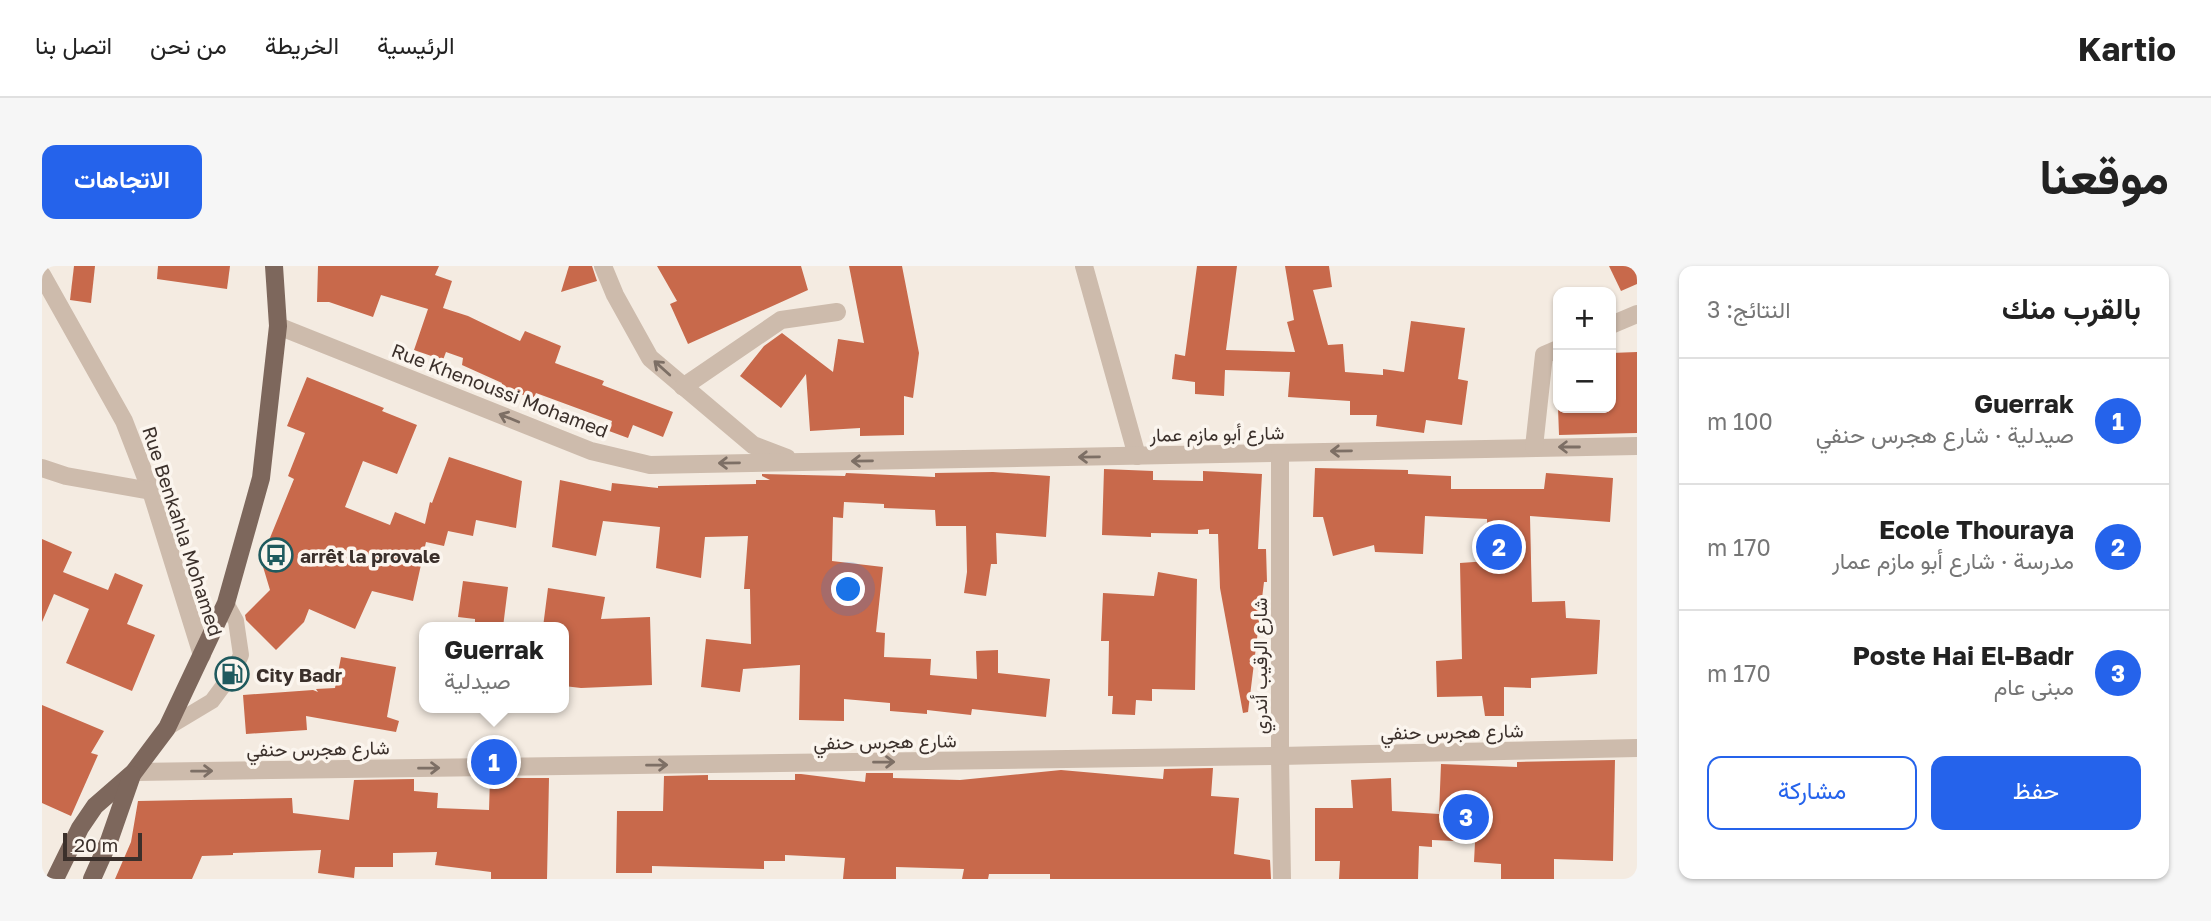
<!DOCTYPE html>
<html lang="ar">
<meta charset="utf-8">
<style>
body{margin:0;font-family:"Golos Text",Vazirmatn,sans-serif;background:#f6f6f6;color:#222;direction:rtl}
.controls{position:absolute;right:21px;top:21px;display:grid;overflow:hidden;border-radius:14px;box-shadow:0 2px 5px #0004}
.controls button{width:63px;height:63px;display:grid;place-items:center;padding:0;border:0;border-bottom:2px solid #e0e0e0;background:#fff;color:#222;font:35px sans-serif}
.scale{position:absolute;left:21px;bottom:18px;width:79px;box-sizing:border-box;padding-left:7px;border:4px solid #3b302b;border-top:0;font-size:19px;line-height:24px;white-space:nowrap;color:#3b302b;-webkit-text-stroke:5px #fbf5ee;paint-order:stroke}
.you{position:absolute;left:807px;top:324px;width:24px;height:24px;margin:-18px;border:5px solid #fff;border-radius:50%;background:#1a73e8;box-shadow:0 0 0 10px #1a73e833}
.badge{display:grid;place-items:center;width:46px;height:46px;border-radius:50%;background:#2563eb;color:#fff;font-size:23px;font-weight:700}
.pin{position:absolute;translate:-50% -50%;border:4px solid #fff;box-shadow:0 2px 7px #0006}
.popup{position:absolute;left:377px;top:356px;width:150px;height:91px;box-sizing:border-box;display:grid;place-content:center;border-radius:14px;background:#fff;filter:drop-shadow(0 2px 5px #0005);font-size:23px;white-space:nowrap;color:#767676}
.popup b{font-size:26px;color:#222}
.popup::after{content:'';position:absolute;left:50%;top:100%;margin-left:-14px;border:14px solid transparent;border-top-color:#fff}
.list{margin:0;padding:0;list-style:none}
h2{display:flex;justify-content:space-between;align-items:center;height:91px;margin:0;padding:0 28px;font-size:30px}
h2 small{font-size:23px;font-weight:400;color:#767676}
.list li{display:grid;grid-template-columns:46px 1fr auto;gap:21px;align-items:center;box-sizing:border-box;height:126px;padding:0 28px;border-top:2px solid #e0e0e0}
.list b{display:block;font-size:26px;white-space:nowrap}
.list p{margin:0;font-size:23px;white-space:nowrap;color:#767676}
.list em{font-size:23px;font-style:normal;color:#767676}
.actions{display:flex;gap:14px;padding:21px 28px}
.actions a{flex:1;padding:16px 0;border:2px solid #2563eb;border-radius:14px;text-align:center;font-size:24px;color:#2563eb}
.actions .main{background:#2563eb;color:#fff}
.map{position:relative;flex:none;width:1595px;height:613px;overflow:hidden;direction:ltr;border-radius:14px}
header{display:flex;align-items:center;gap:42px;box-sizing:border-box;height:98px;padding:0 35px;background:#fff;border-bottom:2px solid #e0e0e0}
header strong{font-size:33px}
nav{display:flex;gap:38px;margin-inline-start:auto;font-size:24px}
.intro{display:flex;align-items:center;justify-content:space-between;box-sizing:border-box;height:168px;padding:0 42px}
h1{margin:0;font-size:49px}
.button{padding:18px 32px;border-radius:14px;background:#2563eb;color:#fff;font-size:24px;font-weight:700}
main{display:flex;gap:42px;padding:0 42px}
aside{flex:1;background:#fff;border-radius:14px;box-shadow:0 2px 5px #0004}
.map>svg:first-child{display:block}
.building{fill:#c8694b}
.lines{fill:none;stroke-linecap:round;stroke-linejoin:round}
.service{stroke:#cdbbac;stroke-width:16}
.minor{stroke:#cdbbac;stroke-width:18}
.primary{stroke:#7d675c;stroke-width:18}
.oneway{stroke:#7d6f65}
.labels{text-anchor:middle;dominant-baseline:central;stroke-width:7;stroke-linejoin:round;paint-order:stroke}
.street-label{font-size:19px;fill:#3b302b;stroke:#fbf5ee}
.poi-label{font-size:19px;font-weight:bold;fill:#3b302b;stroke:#fbf5ee;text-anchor:start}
</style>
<header>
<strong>Kartio</strong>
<nav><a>الرئيسية</a><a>الخريطة</a><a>من نحن</a><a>اتصل بنا</a></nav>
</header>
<div class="intro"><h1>موقعنا</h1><a class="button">الاتجاهات</a></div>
<main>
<aside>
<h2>بالقرب منك<small>النتائج: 3</small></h2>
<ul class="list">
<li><span class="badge">1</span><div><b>Guerrak</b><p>صيدلية · شارع هجرس حنفي</p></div><em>100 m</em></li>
<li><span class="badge">2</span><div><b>Ecole Thouraya</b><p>مدرسة · شارع أبو مازم عمار</p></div><em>170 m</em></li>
<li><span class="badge">3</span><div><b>Poste Hai El-Badr</b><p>مبنى عام</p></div><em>170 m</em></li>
</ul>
<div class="actions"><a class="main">حفظ</a><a>مشاركة</a></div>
</aside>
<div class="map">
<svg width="1595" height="613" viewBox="0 0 1595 613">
<rect width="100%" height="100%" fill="#f4ebe1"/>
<g class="building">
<path d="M32 0H53L49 37 28 34Z"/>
<path d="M116 0H188L185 23 115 13Z"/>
<path d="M276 0H397L393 9 410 15 401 42 426 50 478 75 483 65 519 80 513 97 562 115 560 119 631 146 621 171 591 159 586 172 567 165 570 155 494 127 491 133 459 120 460 117 420 99 421 92 404 86 401 94 372 84 386 43 339 29 331 51 287 36H275Z"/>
<path d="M527 0H550L555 15 519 26Z"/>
<path d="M615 0H759L766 24 646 78 628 38 635 35Z"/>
<path d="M807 0H860L877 87 871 132 862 130V169L818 170V162L768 165 764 108 739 142 698 110 722 80 740 67 791 106 796 73 822 77Z"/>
<path d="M1155 0H1195L1184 84 1253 86 1245 56 1252 54 1243 0H1287L1290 21 1271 24 1286 79 1301 78 1303 106 1341 109V103L1362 106 1369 55 1423 62 1416 113 1426 115 1420 159 1384 154 1382 167 1334 160 1335 149H1308V135L1246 131 1248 106 1183 104 1182 130 1153 128V116L1130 113 1133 88 1143 90Z"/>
<path d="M1567 0H1595V18L1579 25Z"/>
<path d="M1595 86V167L1517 169 1516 142H1569V87Z"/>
<path d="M265 111 342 142 340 145 375 159 355 208 321 195 303 241 348 259 353 246 383 258 388 236 390 237 407 191 480 215 474 262 434 254 431 270 406 265 402 280 384 276 371 335 330 325 313 363 267 343 262 356 234 384 204 354 203 349 228 324 219 294 252 213 246 210 263 167 245 160Z"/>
<path d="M1273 202 1366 204V208L1409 210V223H1502L1504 207 1571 212 1568 256 1488 250 1490 336 1523 335 1524 352 1558 354 1555 408 1489 412V422L1462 421V450H1443L1440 430 1395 431 1394 395 1420 393 1418 297 1446 295 1445 253 1383 250 1381 288 1333 286 1332 279 1291 290 1281 251H1271Z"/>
<path d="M1062 203 1111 205V214L1161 215V205L1220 208 1216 283H1224L1225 316H1222L1206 446 1201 447 1178 322 1176 268H1167V263L1156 264V268L1109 267V271L1060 269Z"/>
<path d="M951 206 1008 210 1004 271 954 267 955 298H949L944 330 922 327 925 306 924 260H894L893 244 842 242V238L802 236 801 252 791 251 790 295 841 301 834 366 843 367 842 391 889 393 888 409 935 413 934 385 956 384V407L1008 413 1004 451 930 443 929 449 885 444V448L848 445V437L802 433V455L757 454 758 399 701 403 698 426 659 421 664 373 709 378 708 323H702L706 270 663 271 659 312 614 302 618 261 561 255 554 290 510 281 518 214 569 225 570 217 616 222V220L714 218V214H728L720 210V208L803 210 804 207 893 211V207Z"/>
<path d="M0 273 30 286 21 306 66 324 73 307 101 319 85 358 113 369 90 425 24 397 47 343 12 328 0 356Z"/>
<path d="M1116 306 1155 313 1153 424 1110 423V435L1094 434 1093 449 1070 448 1071 430H1066L1067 375H1059L1061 327 1112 330Z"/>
<path d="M421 315 466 321 461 361H433V353L416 351Z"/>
<path d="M506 322 563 331 559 353 608 351 610 419 539 422 522 420V361H501Z"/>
<path d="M299 391 354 401 345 451 357 455 354 466 264 450 265 464 204 468 201 429 271 424 276 426 274 423 293 422Z"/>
<path d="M0 439 62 465 49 487 56 489 29 550 0 537Z"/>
<path d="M1573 494 1571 595 1512 593V613H1459V598L1432 596 1433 576 1390 574V581L1377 580 1376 613H1297L1298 595H1273V542H1311L1309 514 1349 512 1350 545 1397 548 1399 498 1475 501V496Z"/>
<path d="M1171 502 1169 530 1197 532 1192 588 1228 594 1229 613H1008V608H947L946 613H920L922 603 854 601V613H801L803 592 743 589V595H722V603L610 600V607H574L575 545H621L622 510 666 509V514H753V508H759L823 516 824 507H851V512L918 514 1019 504 1121 513 1122 503Z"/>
<path d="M448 512H507L505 613H449V606L393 599 395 586 351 587V601H313L312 612 276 607 279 584 191 587V589L160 590 150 613H73L89 576 96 535 250 532 251 547 307 554 312 514 372 513V525L396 527 395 542 447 544Z"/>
</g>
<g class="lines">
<path class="service" d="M125 462 170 435 190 408 199 389 194 355 184 337"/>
<g class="minor">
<path d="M561 0 573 29 608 92 711 179 745 192"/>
<path d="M1042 0 1095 190"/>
<path d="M0 9 82 155 109 225 160 389"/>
<path d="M1569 59 1595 48"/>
<path d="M236 60 549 185 608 199 1595 180"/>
<path d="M641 121 739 54 795 46"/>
<path d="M1492 181 1502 89 1516 83"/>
<path d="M1238 187V490L1240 613"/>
<path d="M0 202 24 210 109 225"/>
<path d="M92 506 1238 490 1595 482"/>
</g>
<g class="primary">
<path d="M13 613 38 562 53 540 92 506 125 462 184 337 219 212 236 60 232 0"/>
<path d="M50 613 67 575 90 509"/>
</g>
</g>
<defs><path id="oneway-shaft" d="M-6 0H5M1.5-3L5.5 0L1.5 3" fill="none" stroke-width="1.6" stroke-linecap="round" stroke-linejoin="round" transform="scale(1.75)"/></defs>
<g class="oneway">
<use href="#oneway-shaft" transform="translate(620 102) rotate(-138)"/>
<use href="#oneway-shaft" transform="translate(467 152) rotate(-158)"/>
<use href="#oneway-shaft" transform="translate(1527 181) rotate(180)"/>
<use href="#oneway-shaft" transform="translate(1299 185) rotate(179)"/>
<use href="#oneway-shaft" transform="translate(1047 191) rotate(179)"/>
<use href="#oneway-shaft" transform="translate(820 195) rotate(179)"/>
<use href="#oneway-shaft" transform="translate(687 197) rotate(179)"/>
<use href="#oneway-shaft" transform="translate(842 496) rotate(-1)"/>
<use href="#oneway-shaft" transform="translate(615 499) rotate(-1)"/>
<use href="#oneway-shaft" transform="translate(387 502) rotate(-1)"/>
<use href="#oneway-shaft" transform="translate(160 505) rotate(-1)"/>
</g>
<defs>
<symbol id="bus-ring" viewBox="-11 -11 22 22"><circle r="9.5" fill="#fbf5ee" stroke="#1f5a5e" stroke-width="1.5"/><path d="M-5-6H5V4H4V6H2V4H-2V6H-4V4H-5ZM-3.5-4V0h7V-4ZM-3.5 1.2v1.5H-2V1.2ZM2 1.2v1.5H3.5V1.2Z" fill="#1f5a5e"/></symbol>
<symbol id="fuel-ring" viewBox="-11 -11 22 22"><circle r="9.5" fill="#fbf5ee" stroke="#1f5a5e" stroke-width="1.5"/><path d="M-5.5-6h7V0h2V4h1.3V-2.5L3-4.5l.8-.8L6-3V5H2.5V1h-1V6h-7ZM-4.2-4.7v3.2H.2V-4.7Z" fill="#1f5a5e"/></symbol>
</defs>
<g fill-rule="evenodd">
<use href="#bus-ring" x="215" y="270" width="38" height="38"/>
<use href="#fuel-ring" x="171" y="389" width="38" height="38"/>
</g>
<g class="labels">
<g class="street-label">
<text transform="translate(458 124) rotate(21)">Rue Khenoussi Mohamed</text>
<text transform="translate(1175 167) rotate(-1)">شارع أبو مازم عمار</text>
<text transform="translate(141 265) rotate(72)">Rue Benkahla Mohamed</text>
<text transform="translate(1217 400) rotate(-90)">شارع الرقيب أندري</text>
<text transform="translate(1410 465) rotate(-1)">شارع هجرس حنفي</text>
<text transform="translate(843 475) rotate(-1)">شارع هجرس حنفي</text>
<text transform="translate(276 482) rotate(-1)">شارع هجرس حنفي</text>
</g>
<g class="poi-label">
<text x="258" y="289">arrêt la provale</text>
<text x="214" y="408">City Badr</text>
</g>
</g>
</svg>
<div class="controls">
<button>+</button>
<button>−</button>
</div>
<div class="scale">20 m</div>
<div class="you"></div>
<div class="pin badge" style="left:452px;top:496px">1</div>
<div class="popup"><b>Guerrak</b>صيدلية</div>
<div class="pin badge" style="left:1457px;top:281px">2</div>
<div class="pin badge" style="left:1424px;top:551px">3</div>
</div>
</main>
